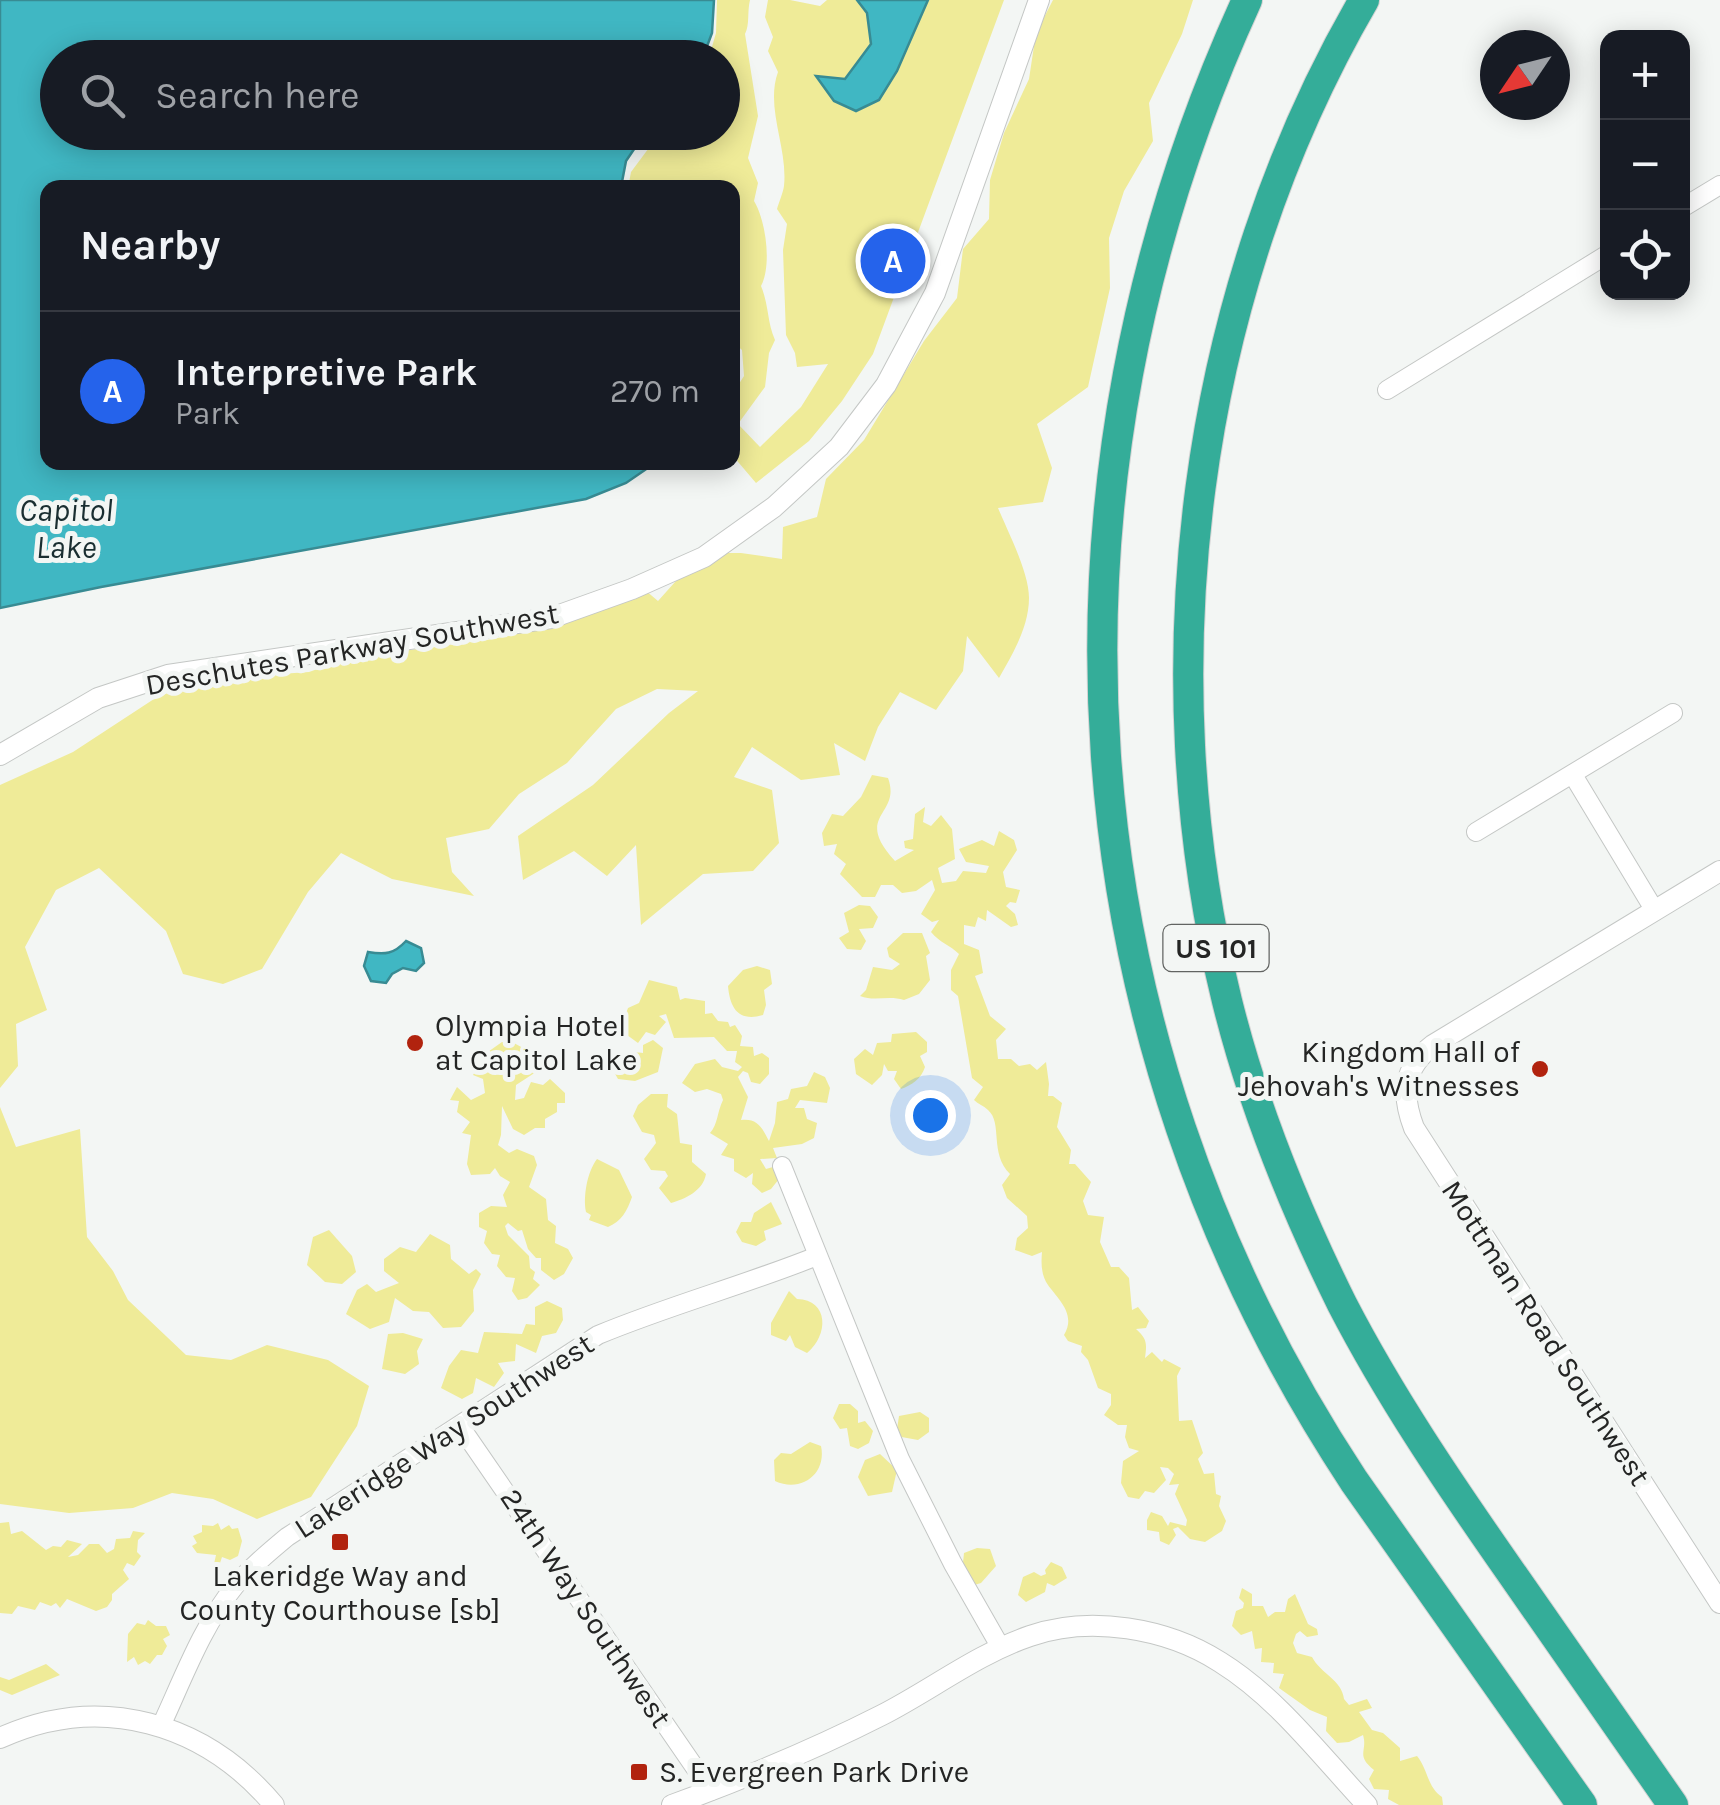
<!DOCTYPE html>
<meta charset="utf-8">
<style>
body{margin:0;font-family:Karla,sans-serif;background:#20242c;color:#f1f3f6}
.controls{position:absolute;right:30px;top:30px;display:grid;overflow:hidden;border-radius:20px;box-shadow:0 5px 25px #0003}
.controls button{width:90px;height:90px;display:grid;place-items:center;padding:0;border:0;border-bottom:2px solid #363941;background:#171b24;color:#f1f3f6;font:50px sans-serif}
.compass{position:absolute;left:1480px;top:30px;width:90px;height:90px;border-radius:50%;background:#171b24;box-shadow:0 5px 25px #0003;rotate:235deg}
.you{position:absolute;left:930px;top:1115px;width:35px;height:35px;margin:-25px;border:8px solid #fff;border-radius:50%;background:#1a73e8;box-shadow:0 0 0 15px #1a73e833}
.badge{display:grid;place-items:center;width:65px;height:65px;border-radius:50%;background:#2563eb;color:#fff;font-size:32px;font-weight:700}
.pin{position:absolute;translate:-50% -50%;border:5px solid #fff;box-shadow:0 2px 10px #0006}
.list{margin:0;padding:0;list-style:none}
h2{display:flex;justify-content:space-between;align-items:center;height:130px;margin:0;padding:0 40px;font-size:42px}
h2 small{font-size:32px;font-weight:400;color:#9ea1a6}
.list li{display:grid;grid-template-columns:65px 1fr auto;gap:30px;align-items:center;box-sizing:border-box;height:160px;padding:0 40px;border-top:2px solid #363941}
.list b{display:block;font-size:38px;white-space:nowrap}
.list p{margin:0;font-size:32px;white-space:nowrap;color:#9ea1a6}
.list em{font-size:32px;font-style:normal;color:#9ea1a6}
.icon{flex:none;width:55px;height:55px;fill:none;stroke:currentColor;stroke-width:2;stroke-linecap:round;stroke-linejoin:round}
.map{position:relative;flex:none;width:1720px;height:1805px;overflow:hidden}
.search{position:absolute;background:#171b24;box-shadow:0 5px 25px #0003;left:40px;top:40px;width:700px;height:110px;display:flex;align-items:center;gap:25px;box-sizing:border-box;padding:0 35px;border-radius:55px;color:#9ea1a6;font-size:38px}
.panel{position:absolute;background:#171b24;box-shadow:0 5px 25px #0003;left:40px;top:180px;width:700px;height:290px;border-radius:20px}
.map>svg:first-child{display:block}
.green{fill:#efeb98}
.water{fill:#40b7c3;stroke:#388b93;stroke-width:2.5}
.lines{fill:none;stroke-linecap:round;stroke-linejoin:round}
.minor-casing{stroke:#c4c7c5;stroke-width:20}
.tertiary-casing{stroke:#c4c7c5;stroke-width:22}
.motorway-casing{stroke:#d3d3d3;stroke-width:32}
.minor{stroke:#fff;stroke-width:18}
.tertiary{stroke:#fff;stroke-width:20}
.motorway{stroke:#34ad99;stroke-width:30}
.poi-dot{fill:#b1230e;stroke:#f3f6f4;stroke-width:4}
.labels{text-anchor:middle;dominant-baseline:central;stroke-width:10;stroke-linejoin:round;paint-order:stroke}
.shield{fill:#f3f6f4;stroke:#626462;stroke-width:2.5}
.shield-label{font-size:28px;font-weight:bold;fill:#242524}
.street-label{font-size:30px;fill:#242524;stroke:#f3f6f4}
.poi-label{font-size:30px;fill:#242524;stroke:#f3f6f4;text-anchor:start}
.water-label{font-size:32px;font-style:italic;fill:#1a2e31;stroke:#f3f6f4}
</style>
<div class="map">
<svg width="1720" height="1805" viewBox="0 0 1720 1805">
<rect width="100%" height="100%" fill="#f3f6f4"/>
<g class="green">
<path d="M717 0H750C747 12 750 24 745 34L758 116 748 158 758 183 754 201C766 221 772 265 761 286 769 305 767 322 775 340L769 353 765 387 738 424 760 447 801 407 828 364 797 367 795 353 786 335 783 250 787 224 777 209C779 202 783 193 784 186 788 147 765 108 778 72L768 51 773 37 765 17 768 0H790L820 6 827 0H857L867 13 871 44 845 79 817 76 856 111 879 100 897 71 928 0H1004L873 354 842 401 809 441 756 483 733 456V393L744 376 742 350 733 342 732 188H628L631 172 660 133 722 132V58L709 57 716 33Z"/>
<path d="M1053 0H1193L1182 34 1149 103 1153 141 1124 191 1109 238 1110 288 1088 387 1037 424 1052 468 1043 502 998 508C1008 532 1029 572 1029 598 1029 626 1013 654 999 678L967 636 963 671 936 710 900 692 878 727 865 761 834 743 840 775 801 780 752 747 734 777 772 790 779 843 753 871 703 874 641 925 636 845 607 876 574 851 523 880 518 836 593 785 669 713 698 691 657 689 616 709 567 763 519 794 489 829 446 838 452 872 474 896 392 879 341 853 308 892 262 969 223 984 183 974 166 931 99 868 56 890 25 947 47 1010 16 1024 18 1066 0 1088V785L73 752 154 699 193 682 233 681 265 675 309 672 349 658 494 639 571 618 632 579 658 601 701 553H741L782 559 783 527 817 517 826 479 864 440 924 341 957 298 963 249 989 219 990 180 1004 133 1029 79 1036 33Z"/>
<path d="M872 775 888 778C902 816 852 814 895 861L914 850 905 848 904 841 913 839 915 814 925 807 923 822 931 826 941 815 952 829 955 859 938 868 942 883 956 881 963 871 986 873 989 866 966 862 959 849 982 840 994 846 999 831 1014 840 1017 850 1003 872 1006 887 1020 890 1016 903 1010 902 1006 906 1015 914 1018 925 1011 927 987 910 986 921 978 917 975 927 964 925V944L979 950 983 973 975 976 990 1016 1006 1029 996 1040 998 1059H1011L1019 1066 1030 1064 1037 1070 1046 1062 1049 1084 1048 1096H1053L1062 1103 1057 1127 1071 1150 1069 1164H1075L1091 1182 1083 1201 1088 1215 1104 1217 1100 1242 1111 1267H1119L1129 1278 1132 1310 1138 1307 1149 1321 1146 1328 1136 1329C1147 1339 1147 1343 1145 1358L1152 1352 1162 1362 1164 1359 1181 1368 1177 1376 1179 1421 1192 1420 1203 1453 1198 1459 1204 1474 1214 1473 1216 1494 1221 1496 1219 1506 1226 1521 1222 1531 1205 1542 1190 1539 1178 1527 1173 1529 1176 1535 1169 1545 1160 1541 1159 1532 1147 1530V1520L1151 1512 1162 1516 1168 1526 1170 1522 1186 1526 1187 1520 1175 1494 1179 1484 1169 1485 1174 1474 1168 1468 1160 1467 1166 1480 1154 1493 1145 1491 1139 1499 1128 1497 1121 1483 1123 1461 1139 1451 1129 1448 1125 1437 1127 1425H1118L1104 1415 1111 1405V1394L1098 1388 1088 1360 1081 1352 1082 1346 1068 1341 1064 1335C1077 1314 1057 1298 1048 1285 1041 1275 1041 1263 1042 1252L1032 1256 1015 1250 1017 1238 1028 1228 1027 1216 1007 1198 1002 1185 1010 1174C989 1153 1003 1123 988 1110 984 1106 978 1104 974 1100L983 1087 972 1078 958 996 951 990V970L959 954C950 945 940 943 931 932L939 920 932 922 921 914 935 890 932 880 916 891 902 893 893 885H881L875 897H862L840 874 846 864 834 854 837 844 824 846 822 833 832 814 843 816 861 797Z"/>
<path d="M859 905 870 906 878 917 873 928 859 929 866 941 861 950 847 949 839 938 849 932 844 913Z"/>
<path d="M903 933H922L930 953 926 956 930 980 919 994 904 1000C888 995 875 1002 860 996L866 990 873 967 892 970 900 964 889 957 887 948Z"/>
<path d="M757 966 770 970 772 984 764 990 766 1005 763 1015C739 1022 730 1009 728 986L743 970Z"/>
<path d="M649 980 677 987 680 1000 685 998 705 1001V1014L712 1013 718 1021 728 1022 730 1027 735 1025 742 1036 740 1046 753 1047 754 1056 762 1053 769 1058V1074L760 1084 751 1082 748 1073 743 1071 738 1077 748 1097 741 1120C757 1118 762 1127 769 1141L775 1123 777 1102 788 1099 791 1089 807 1086 814 1072 825 1077 830 1088 827 1103 800 1100 795 1108H804L807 1119 817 1123 814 1138 802 1144 773 1148 777 1158 760 1159 766 1169 773 1167 779 1179 771 1189 762 1193 752 1184 753 1173 746 1178 734 1171V1159L721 1155 728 1144 710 1133C718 1124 717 1112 723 1100L721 1094 707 1089 695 1092 682 1083 695 1064 715 1059 722 1067 738 1071 742 1067 735 1062 737 1051H727L714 1037 674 1038 666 1014 659 1016 666 1022 655 1035 646 1032 638 1043 627 1035 624 1019 628 1008 639 1003Z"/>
<path d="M916 1032 927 1042V1052L920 1056 925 1067C921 1079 912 1085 901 1089L894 1079 897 1071H888L884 1064 882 1075 872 1085 856 1074 854 1059 865 1049 873 1055 877 1043 891 1042 892 1034Z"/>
<path d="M653 1040 663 1048 658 1072 635 1081 618 1079 613 1070C619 1055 626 1051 643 1053V1045Z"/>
<path d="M502 1042H512L536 1055 529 1058 536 1072 516 1085 515 1100 524 1098 531 1082 543 1085 550 1079 565 1093V1103H557V1112L545 1119V1128H535L524 1135 513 1129 502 1106 501 1135 498 1145 509 1153 517 1149 534 1156 537 1165 529 1187 546 1199 548 1220 556 1226 555 1243 568 1249 573 1258 564 1274 554 1280 541 1270V1258H536L528 1249 522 1230 518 1231 508 1223 505 1226 508 1235 529 1256 530 1268 535 1272 533 1279 540 1285 527 1298 518 1300 512 1291 515 1278 506 1277 497 1266 500 1255 492 1254 484 1243 487 1231 479 1227V1213L491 1206 507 1207 503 1195 510 1182 500 1176 495 1168 490 1174 471 1175 467 1164 471 1135 462 1133 470 1122 457 1112 459 1101 450 1100 457 1087 471 1100 485 1093 483 1079 473 1075 485 1054Z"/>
<path d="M651 1094H668L667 1107 677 1114 680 1143 692 1145V1162L706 1174C703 1191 685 1199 671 1203L659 1188 668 1176 665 1171 651 1170 644 1159 656 1143 654 1135 642 1132 633 1116 638 1105Z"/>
<path d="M0 1107 16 1147 80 1129 87 1237 113 1271 128 1300 186 1355 231 1360 267 1345 328 1360 369 1386 357 1426 311 1497 257 1519 213 1499 172 1493 133 1508 69 1513 0 1504Z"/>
<path d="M597 1159 619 1170 632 1197C627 1211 622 1221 608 1227L589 1220 591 1215 586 1212C583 1197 587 1172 597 1159Z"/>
<path d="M771 1202 782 1224 764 1231 766 1240 756 1246 742 1242 736 1232 741 1222H751L754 1213Z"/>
<path d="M329 1230 352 1256 356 1272 342 1284 325 1282 307 1265 313 1237Z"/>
<path d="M430 1234 450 1245 451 1259 469 1274 476 1269 481 1274 473 1290 474 1311 461 1327 443 1328 429 1312 413 1311 395 1298 389 1322 370 1329 346 1314 357 1290 367 1284 376 1292 399 1283 384 1271V1259L400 1247 416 1252Z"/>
<path d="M789 1291 797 1299C829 1300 829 1335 807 1353L795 1347 790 1335 786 1341 771 1335V1323Z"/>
<path d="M547 1301 562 1308 563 1320 556 1333 542 1336 536 1353 516 1344 515 1361 498 1363 504 1373 494 1387 476 1378 473 1393 462 1399 441 1388 449 1366 461 1350 478 1353 484 1332 522 1334 526 1324 535 1325V1307Z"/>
<path d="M403 1333 423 1339 417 1351 419 1364 405 1374 382 1369 388 1334Z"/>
<path d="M839 1404H850L858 1411V1423L865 1421 873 1431 869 1443 858 1449 850 1446 847 1428 840 1429 833 1418Z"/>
<path d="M920 1412 929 1418V1432L918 1440 896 1436 899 1416Z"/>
<path d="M810 1442 821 1446C827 1474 801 1493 775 1481L774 1460 781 1453 791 1454Z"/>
<path d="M880 1454 897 1470 892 1492 868 1496 858 1477 865 1460Z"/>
<path d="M9 1522 11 1534 22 1531 46 1550 53 1546 61 1547 67 1540 82 1544 68 1557 78 1555 89 1544H99L107 1553 114 1549 116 1539 130 1538 133 1531 145 1533 138 1540 137 1552 141 1556 134 1566 127 1563 123 1570 129 1579 112 1594V1600L107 1607 96 1611 67 1599 60 1608 56 1603 51 1606 40 1602 35 1610 18 1606 12 1614 0 1613V1523Z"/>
<path d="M218 1523 221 1530 229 1525 232 1529 238 1528 242 1541 238 1556 230 1560 222 1557 219 1566 214 1564 216 1555 197 1553 192 1546 197 1543 193 1536 202 1532V1525L213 1526Z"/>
<path d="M977 1548 990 1549 996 1566 981 1583 971 1586 962 1572 964 1553Z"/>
<path d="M1051 1562 1062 1567 1067 1578 1054 1586 1047 1583 1045 1592 1026 1602 1018 1595 1023 1577 1034 1572 1041 1576 1046 1574 1045 1570Z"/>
<path d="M1242 1588 1252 1594V1606H1263L1268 1617 1275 1612H1285L1288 1599 1295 1594 1308 1624 1317 1629 1318 1635 1307 1637 1300 1631 1296 1634 1293 1643 1297 1653 1312 1657C1321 1674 1342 1680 1344 1699L1349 1705 1367 1699 1372 1708 1359 1712 1372 1730 1383 1733 1400 1748V1761L1417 1756C1428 1769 1427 1787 1442 1797L1443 1805H1399L1388 1799 1389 1790 1374 1789 1369 1779 1374 1770C1355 1755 1368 1751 1363 1735L1349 1742 1337 1743 1326 1731 1327 1717 1310 1710 1279 1688 1284 1674 1273 1673 1274 1663 1261 1662 1262 1648 1255 1649 1252 1631 1241 1635 1232 1626 1236 1611 1243 1608 1244 1603 1239 1598Z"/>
<path d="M148 1620 156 1626H166L170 1635 163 1639 167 1646 162 1655H157L150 1664 145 1661 138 1665 134 1657 127 1662 128 1634 137 1623 145 1625Z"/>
<path d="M46 1664 60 1675 12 1695 0 1690V1677L9 1680Z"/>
</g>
<g class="water">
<path d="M0 0H714L712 33 703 57 58 58V132L645 133 626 161 621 187 48 188V462L655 463 626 483 586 499 101 587 0 608Z"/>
<path d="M857 0H928L897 71 879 100 856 111 834 101 816 76 845 79 871 44 867 13Z"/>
<path d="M406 941 421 948 424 963 416 971 403 968 392 974 386 983 371 981 364 966 368 952C385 955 394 954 406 941Z"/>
</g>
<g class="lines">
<defs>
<g id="minor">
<path d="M1682 208 1720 185"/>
<path d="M1387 390 1608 254"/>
<path d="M1573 775 1655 911"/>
<path d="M1476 832 1673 713"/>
<path d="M782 1166 900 1459 953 1564 1001 1648"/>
<path d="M460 1426 711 1791"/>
<path d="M161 1726C183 1679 202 1626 235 1586 251 1567 269 1552 287 1537L598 1335C670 1305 745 1285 817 1256"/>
</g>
<g id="tertiary">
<path d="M0 755 98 698 168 675 551 618 632 589 704 557 774 507 839 447 886 385 935 293 1039 0"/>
<path d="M1720 871 1433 1045C1403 1068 1401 1094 1414 1128L1720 1603"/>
<path d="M0 1738C101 1692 205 1723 274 1805"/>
<path d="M672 1805C743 1779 815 1749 882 1715 931 1690 977 1654 1030 1636 1090 1615 1167 1628 1220 1662 1278 1698 1321 1756 1367 1805"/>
</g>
<g id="motorway">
<path d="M1247 0C1024 487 1058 1032 1354 1481L1582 1805"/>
<path d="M1364 0C1192 295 1146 670 1227 1001 1253 1106 1294 1207 1342 1304 1390 1397 1450 1485 1510 1571 1564 1649 1618 1727 1673 1805"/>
</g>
</defs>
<use href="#minor" class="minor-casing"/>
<use href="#tertiary" class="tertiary-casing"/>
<use href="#motorway" class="motorway-casing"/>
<use href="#minor" class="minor"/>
<use href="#tertiary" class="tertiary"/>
<use href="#motorway" class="motorway"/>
</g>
<g class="poi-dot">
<circle cx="415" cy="1043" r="10"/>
<circle cx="1540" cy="1069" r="10"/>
<rect x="330" y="1532" width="20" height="20" rx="5"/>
<rect x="629" y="1762" width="20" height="20" rx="5"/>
</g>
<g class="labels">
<rect class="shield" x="1163.5" y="925" width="105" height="46" rx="8"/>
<g class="shield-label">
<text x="1216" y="948">US 101</text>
</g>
<g class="street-label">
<text transform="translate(352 649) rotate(-10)">Deschutes Parkway Southwest</text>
<text transform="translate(1546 1333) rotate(57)">Mottman Road Southwest</text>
<text transform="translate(444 1436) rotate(-33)">Lakeridge Way Southwest</text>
<text transform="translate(586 1608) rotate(56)">24th Way Southwest</text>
</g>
<g class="poi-label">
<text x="435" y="1026">Olympia Hotel<tspan x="435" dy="34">at Capitol Lake</tspan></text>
<text x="1520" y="1052" text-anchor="end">Kingdom Hall of<tspan x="1520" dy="34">Jehovah's Witnesses</tspan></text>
<text x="340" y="1576" text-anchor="middle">Lakeridge Way and<tspan x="340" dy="34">County Courthouse [sb]</tspan></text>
<text x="659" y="1772">S. Evergreen Park Drive</text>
</g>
<g class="water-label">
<text x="66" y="510">Capitol<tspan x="66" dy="37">Lake</tspan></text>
</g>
</g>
</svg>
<div class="controls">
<button>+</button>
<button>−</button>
<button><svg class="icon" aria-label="locate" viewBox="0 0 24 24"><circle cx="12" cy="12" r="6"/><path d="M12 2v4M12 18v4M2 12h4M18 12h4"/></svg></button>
</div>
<svg class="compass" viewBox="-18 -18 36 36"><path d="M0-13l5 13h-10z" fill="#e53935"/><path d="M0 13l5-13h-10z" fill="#9ea1a6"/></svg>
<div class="you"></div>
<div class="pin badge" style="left:893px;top:261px">A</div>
<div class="search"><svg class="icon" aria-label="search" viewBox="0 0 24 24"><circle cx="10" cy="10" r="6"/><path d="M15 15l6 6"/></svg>Search here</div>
<section class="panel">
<h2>Nearby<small></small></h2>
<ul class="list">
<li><span class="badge">A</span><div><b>Interpretive Park</b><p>Park</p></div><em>270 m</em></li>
</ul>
</section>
</div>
